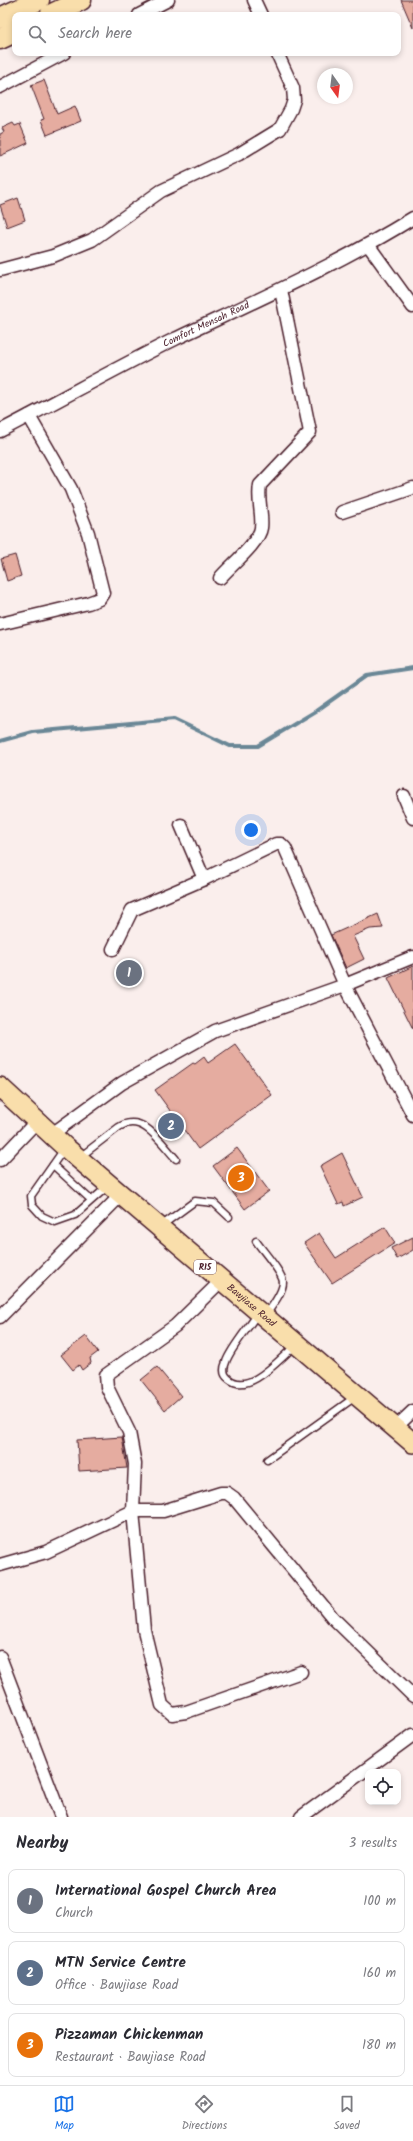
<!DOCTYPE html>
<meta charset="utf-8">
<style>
body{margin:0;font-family:Kalam,sans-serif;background:#f2f2f3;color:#2b2b33}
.controls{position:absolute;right:12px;bottom:12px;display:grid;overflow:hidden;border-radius:8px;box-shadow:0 2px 6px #0003}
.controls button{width:36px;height:36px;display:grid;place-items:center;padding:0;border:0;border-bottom:1px solid #e1e1e2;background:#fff;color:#2b2b33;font:20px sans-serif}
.compass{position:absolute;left:317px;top:68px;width:36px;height:36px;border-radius:50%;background:#fff;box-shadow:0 2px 6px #0003;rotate:166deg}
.you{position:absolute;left:251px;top:830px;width:14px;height:14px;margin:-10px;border:3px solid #fff;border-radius:50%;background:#1a73e8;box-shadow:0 0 0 6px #1a73e833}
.badge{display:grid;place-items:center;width:26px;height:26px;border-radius:50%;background:#1a73e8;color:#fff;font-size:13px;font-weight:700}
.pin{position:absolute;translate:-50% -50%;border:2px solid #fff;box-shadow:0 1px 4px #0006}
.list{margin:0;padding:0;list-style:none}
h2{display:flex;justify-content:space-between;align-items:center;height:52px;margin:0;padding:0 16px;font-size:17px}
h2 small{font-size:13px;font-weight:400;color:#7c7c81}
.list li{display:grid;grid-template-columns:26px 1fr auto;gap:12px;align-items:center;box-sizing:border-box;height:64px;margin:0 8px 8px;padding:0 8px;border:1px solid #e1e1e2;border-radius:8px}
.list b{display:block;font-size:15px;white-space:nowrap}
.list p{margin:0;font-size:13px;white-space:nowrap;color:#7c7c81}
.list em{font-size:13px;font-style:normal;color:#7c7c81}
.icon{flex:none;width:22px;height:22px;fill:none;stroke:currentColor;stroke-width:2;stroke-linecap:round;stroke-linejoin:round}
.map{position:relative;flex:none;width:413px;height:1817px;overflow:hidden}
.search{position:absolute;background:#fff;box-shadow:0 2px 6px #0003;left:12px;right:12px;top:12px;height:44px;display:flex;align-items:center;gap:10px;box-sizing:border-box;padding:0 14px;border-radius:8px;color:#7c7c81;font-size:15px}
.sheet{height:268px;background:#fff}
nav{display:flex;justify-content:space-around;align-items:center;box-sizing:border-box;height:56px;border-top:1px solid #e1e1e2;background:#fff;font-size:11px;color:#7c7c81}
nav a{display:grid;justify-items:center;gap:2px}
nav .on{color:#1a73e8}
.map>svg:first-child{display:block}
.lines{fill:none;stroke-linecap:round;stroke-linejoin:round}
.stream{stroke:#6a8796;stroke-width:4}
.building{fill:#e5aca0;stroke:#4a1f2b}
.service-casing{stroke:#4a1f2b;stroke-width:9}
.minor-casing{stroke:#4a1f2b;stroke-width:15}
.primary-casing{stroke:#4a1f2b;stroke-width:22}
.trunk-casing{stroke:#4a1f2b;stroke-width:23}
.service{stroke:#fff;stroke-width:6}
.minor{stroke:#fff;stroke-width:12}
.primary{stroke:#f9deab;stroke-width:19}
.trunk{stroke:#f9deab;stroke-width:20}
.labels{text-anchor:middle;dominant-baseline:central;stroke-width:4;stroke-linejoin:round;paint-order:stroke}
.shield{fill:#fff;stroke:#80626b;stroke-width:1}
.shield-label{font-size:9px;font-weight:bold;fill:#4a1f2b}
.street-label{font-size:10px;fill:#4a1f2b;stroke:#fff}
</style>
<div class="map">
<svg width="413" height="1817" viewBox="0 0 413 1817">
<rect width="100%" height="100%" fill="#faeeec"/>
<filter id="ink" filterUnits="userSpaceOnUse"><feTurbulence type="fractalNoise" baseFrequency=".025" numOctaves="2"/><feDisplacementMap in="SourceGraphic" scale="8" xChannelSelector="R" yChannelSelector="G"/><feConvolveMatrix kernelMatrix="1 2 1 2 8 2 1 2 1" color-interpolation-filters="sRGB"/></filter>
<g filter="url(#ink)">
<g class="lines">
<path class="stream" d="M0 741 33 732 174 719 230 746H258L316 711 367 675 413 668"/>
</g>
<g class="building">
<path d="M401 0H413V28Z"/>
<path d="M44 80 57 114 75 106 81 121 47 135 41 120 44 119 31 85Z"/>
<path d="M13 123 15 126 20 124 28 143 0 156V134L4 132 2 128Z"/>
<path d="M18 198 25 220 7 227 0 205Z"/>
<path d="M15 555 21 576 7 581 1 559Z"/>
<path d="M378 914 383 928 370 929 353 936 364 959 346 968 331 935Z"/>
<path d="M413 966V1029L388 978Z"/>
<path d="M235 1044 272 1095 198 1149 155 1090 193 1063 195 1064 204 1057 208 1063Z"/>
<path d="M237 1148 269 1191 245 1209 213 1166Z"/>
<path d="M342 1153 363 1197 344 1206 343 1202 338 1204 320 1166Z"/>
<path d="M385 1227 395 1243 332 1283 304 1243 319 1233 336 1258Z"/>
<path d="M413 1237V1250L397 1259 391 1248Z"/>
<path d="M86 1336 98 1352 90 1358 91 1363 82 1370 79 1365 73 1370 61 1355Z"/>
<path d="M157 1367 181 1396 165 1410 141 1380Z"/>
<path d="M122 1437 127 1468 79 1471 77 1440Z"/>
</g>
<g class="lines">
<defs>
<g id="service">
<path d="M64 1149 31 1196 32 1205 42 1216 55 1222 75 1215 108 1186"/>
<path d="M80 1157 119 1127C143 1112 161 1143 176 1159"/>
<path d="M53 1165 91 1200"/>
<path d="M161 1226 195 1201 214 1203 229 1217"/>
<path d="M256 1241C262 1250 282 1272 283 1282 283 1293 271 1307 266 1315"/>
<path d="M258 1313C250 1326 230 1349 226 1362 223 1369 223 1375 229 1379 249 1396 280 1358 295 1346"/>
<path d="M267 1460 355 1397"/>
</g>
<g id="minor">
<path d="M254 0 261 15"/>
<path d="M139 15 168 0"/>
<path d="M0 87 64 53"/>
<path d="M369 246 413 307"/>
<path d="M0 270 53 256 92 240 161 191 239 154 280 129 291 109 294 100 293 88 277 53"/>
<path id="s1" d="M0 431C58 401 116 368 175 339 255 301 337 265 413 218"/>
<path d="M342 512 413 488"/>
<path d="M220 578C230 566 259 543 261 528 263 514 257 500 260 485L310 432 281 290"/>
<path d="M0 624 88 603 99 599 103 593 88 533 71 489 29 416"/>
<path d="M404 796 413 818"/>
<path d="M181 825 204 879"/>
<path d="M113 949 132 910 204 879 276 844H281L285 848 345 985 413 1115"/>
<path d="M52 1134 122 1083 215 1031 345 985 413 957"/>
<path d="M0 1160 38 1120"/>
<path d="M221 1281 175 1326 106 1375 107 1387 129 1432 135 1464 133 1511 144 1630 162 1705 172 1714 186 1712 301 1672"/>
<path d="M0 1317 121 1195"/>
<path d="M395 1428 413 1411"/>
<path d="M0 1565 46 1552 133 1511H163L221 1493H227L234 1498 333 1618 413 1696"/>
<path d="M0 1657 61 1817"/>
<path d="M301 1817 413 1735"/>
</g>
<g id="primary">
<path id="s2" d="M0 1087 65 1147 413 1443"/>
</g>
<g id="trunk">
<path d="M50 15 81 0"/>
<path d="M0 18 39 0"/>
<path d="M0 39 15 32"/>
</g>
</defs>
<use href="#service" class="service-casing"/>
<use href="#minor" class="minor-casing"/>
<use href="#primary" class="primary-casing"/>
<use href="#trunk" class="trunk-casing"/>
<use href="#service" class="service"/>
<use href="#minor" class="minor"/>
<use href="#primary" class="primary"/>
<use href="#trunk" class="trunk"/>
</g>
</g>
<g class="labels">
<rect class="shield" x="194" y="1260" width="22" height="14" rx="3"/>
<g class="shield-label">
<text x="205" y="1267">R15</text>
</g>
<g class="street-label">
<text stroke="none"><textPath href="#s1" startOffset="232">Comfort Mensah Road</textPath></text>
<text stroke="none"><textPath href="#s2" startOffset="333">Bawjiase Road</textPath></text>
</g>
</g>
</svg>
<div class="controls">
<button><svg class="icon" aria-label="locate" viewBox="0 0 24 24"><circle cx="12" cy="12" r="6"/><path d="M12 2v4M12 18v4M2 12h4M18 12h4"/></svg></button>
</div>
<svg class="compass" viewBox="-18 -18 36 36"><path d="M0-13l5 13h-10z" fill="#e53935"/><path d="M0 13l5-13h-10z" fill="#7c7c81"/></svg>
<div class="you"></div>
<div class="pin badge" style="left:129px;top:973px;background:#6b7280">1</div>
<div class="pin badge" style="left:171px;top:1126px;background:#5c6f8a">2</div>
<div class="pin badge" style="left:241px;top:1178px;background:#e8710a">3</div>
<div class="search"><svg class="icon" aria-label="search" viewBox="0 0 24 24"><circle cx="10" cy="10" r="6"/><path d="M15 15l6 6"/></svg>Search here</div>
</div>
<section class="sheet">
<h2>Nearby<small>3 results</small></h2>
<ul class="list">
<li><span class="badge" style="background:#6b7280">1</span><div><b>International Gospel Church Area</b><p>Church</p></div><em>100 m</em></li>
<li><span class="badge" style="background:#5c6f8a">2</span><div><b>MTN Service Centre</b><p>Office · Bawjiase Road</p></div><em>160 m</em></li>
<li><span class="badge" style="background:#e8710a">3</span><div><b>Pizzaman Chickenman</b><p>Restaurant · Bawjiase Road</p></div><em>180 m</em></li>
</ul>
</section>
<nav>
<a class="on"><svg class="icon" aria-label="map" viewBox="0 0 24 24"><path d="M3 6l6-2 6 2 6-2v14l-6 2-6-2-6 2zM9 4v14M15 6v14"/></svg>Map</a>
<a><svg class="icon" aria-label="directions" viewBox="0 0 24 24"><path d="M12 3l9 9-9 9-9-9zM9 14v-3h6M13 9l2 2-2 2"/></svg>Directions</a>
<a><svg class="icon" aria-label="saved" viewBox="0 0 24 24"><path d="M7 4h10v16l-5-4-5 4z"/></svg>Saved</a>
</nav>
